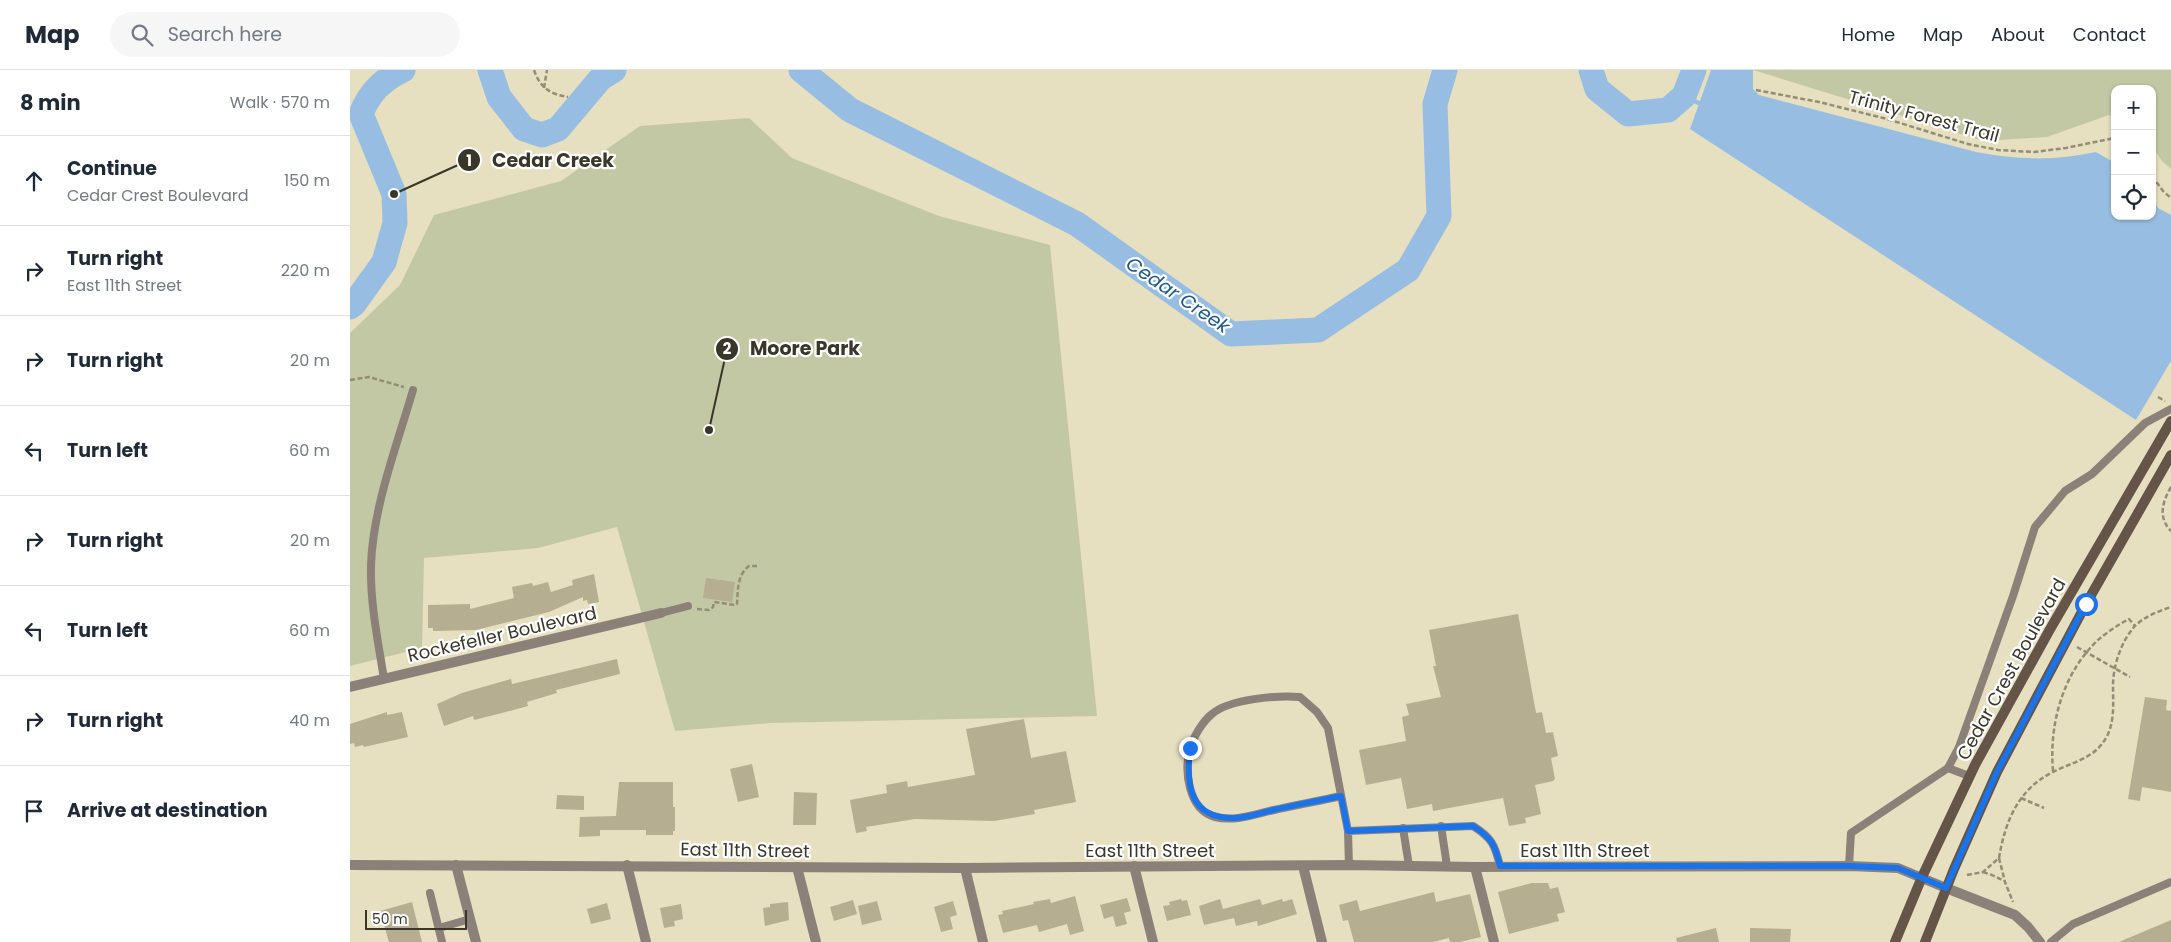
<!DOCTYPE html>
<meta charset="utf-8">
<style>
body{margin:0;font-family:Poppins,sans-serif;background:#f6f6f7;color:#1f2937}
.controls{position:absolute;right:15px;top:15px;display:grid;overflow:hidden;border-radius:10px;box-shadow:0 1px 4px #0004}
.controls button{width:45px;height:45px;display:grid;place-items:center;padding:0;border:0;border-bottom:1px solid #e0e1e3;background:#fff;color:#1f2937;font:25px sans-serif}
.scale{position:absolute;left:15px;bottom:12px;width:102px;box-sizing:border-box;padding-left:5px;border:2px solid #39362a;border-top:0;font-size:14px;line-height:18px;white-space:nowrap;color:#39362a;-webkit-text-stroke:4px #fff;paint-order:stroke}
.stop{position:absolute;width:15px;height:15px;margin:-11px;border:4px solid #1a73e8;border-radius:50%;background:#fff}
.stop.end{background:#1a73e8;border-color:#fff;box-shadow:0 1px 5px #0008}
.list{margin:0;padding:0;list-style:none}
h2{display:flex;justify-content:space-between;align-items:center;height:65px;margin:0;padding:0 20px;font-size:21px}
h2 small{font-size:16px;font-weight:400;color:#747a83}
.list li{display:grid;grid-template-columns:32px 1fr auto;gap:15px;align-items:center;box-sizing:border-box;height:90px;padding:0 20px;border-top:1px solid #e0e1e3}
.list b{display:block;font-size:19px;white-space:nowrap}
.list p{margin:0;font-size:16px;white-space:nowrap;color:#747a83}
.list em{font-size:16px;font-style:normal;color:#747a83}
.icon{flex:none;width:28px;height:28px;fill:none;stroke:currentColor;stroke-width:2;stroke-linecap:round;stroke-linejoin:round}
.map{position:relative;flex:none;width:1821px;height:872px;overflow:hidden}
header{display:flex;align-items:center;gap:30px;box-sizing:border-box;height:70px;padding:0 25px;background:#fff;border-bottom:1px solid #e0e1e3}
header strong{font-size:24px}
nav{display:flex;gap:28px;margin-inline-start:auto;font-size:18px}
.search{width:350px;height:45px;background:#f6f6f7;display:flex;align-items:center;gap:12px;box-sizing:border-box;padding:0 18px;border-radius:28px;color:#747a83;font-size:19px}
main{display:flex}
aside{flex:1;background:#fff}
.map>svg:first-child{display:block}
.green{fill:#c3c8a4}
.water{fill:#97bee2}
.lines{fill:none;stroke-linecap:round;stroke-linejoin:round}
.stream{stroke:#97bee2;stroke-width:4.5}
.river{stroke:#97bee2;stroke-width:25}
.building{fill:#b5ae90}
.path{stroke:#938d78;stroke-width:2.5;stroke-dasharray:5 2.5;stroke-linecap:butt}
.service{stroke:#8c8178;stroke-width:8}
.minor{stroke:#8c8178;stroke-width:10}
.tertiary{stroke:#8c8178;stroke-width:10}
.secondary{stroke:#645548;stroke-width:10}
.route{stroke:#1a73e8;stroke-width:6}
.labels{text-anchor:middle;dominant-baseline:central;stroke-width:4.5;stroke-linejoin:round;paint-order:stroke}
.street-label{font-size:18px;fill:#39362a;stroke:#fff}
.water-label{font-size:19px;font-style:italic;fill:#215a89;stroke:#fff}
.leader{fill:none;stroke:#39362a;stroke-width:2}
.callout-dot{fill:#39362a;stroke:#fff;stroke-width:2}
.mark-label{font-size:15px;text-anchor:middle;font-weight:bold;fill:#fff}
.callout-label{font-size:19px;text-anchor:middle;font-weight:bold;fill:#39362a;stroke:#fff;stroke-width:4.5;stroke-linejoin:round;paint-order:stroke}
</style>
<header>
<strong>Map</strong>
<div class="search"><svg class="icon" aria-label="search" viewBox="0 0 24 24"><circle cx="10" cy="10" r="6"/><path d="M15 15l6 6"/></svg>Search here</div>
<nav><a>Home</a><a>Map</a><a>About</a><a>Contact</a></nav>
</header>
<main>
<aside>
<h2>8 min<small>Walk · 570 m</small></h2>
<ul class="list">
<li><svg class="icon" aria-label="ahead" viewBox="0 0 24 24"><path d="M12 20V5M6 11l6-6 6 6"/></svg><div><b>Continue</b><p>Cedar Crest Boulevard</p></div><em>150 m</em></li>
<li><svg class="icon" aria-label="right" viewBox="0 0 24 24"><path d="M7 20v-9h11M14 6l5 5-5 5"/></svg><div><b>Turn right</b><p>East 11th Street</p></div><em>220 m</em></li>
<li><svg class="icon" aria-label="right" viewBox="0 0 24 24"><path d="M7 20v-9h11M14 6l5 5-5 5"/></svg><div><b>Turn right</b></div><em>20 m</em></li>
<li><svg class="icon" aria-label="left" viewBox="0 0 24 24"><path d="M17 20v-9H6M10 6l-5 5 5 5"/></svg><div><b>Turn left</b></div><em>60 m</em></li>
<li><svg class="icon" aria-label="right" viewBox="0 0 24 24"><path d="M7 20v-9h11M14 6l5 5-5 5"/></svg><div><b>Turn right</b></div><em>20 m</em></li>
<li><svg class="icon" aria-label="left" viewBox="0 0 24 24"><path d="M17 20v-9H6M10 6l-5 5 5 5"/></svg><div><b>Turn left</b></div><em>60 m</em></li>
<li><svg class="icon" aria-label="right" viewBox="0 0 24 24"><path d="M7 20v-9h11M14 6l5 5-5 5"/></svg><div><b>Turn right</b></div><em>40 m</em></li>
<li><svg class="icon" aria-label="arrive" viewBox="0 0 24 24"><path d="M6 21V4h12l-3 4 3 4H6"/></svg><div><b>Arrive at destination</b></div></li>
</ul>
</aside>
<div class="map">
<svg width="1821" height="872" viewBox="0 0 1821 872">
<rect width="100%" height="100%" fill="#e6dfc0"/>
<g class="green">
<path d="M1403 0H1821V99L1812 91 1802 76V19H1765V46L1759 45 1697 67 1633 71Z"/>
<path d="M399 48 442 88 589 146 700 175 747 646 420 653 325 661 267 457 188 478 74 488 72 578 0 596V263L50 215 84 145 211 111 290 56Z"/>
</g>
<path class="water" d="M1361 0H1403V19L1409 25 1626 82C1667 90 1706 91 1746 82L1765 93V146H1802V129L1808 138 1821 145V291L1786 350 1340 59Z"/>
<g class="lines">
<path class="stream" d="M1334 26 1355 36"/>
<g class="river">
<path d="M140 0 149 27 174 59 192 65 208 59 251 8 264 0"/>
<path d="M451 0 500 40 727 154 881 264 968 260 1058 200 1089 146 1085 34 1095 0"/>
<path d="M1241 0 1247 19 1278 44 1318 40 1334 26 1344 0"/>
<path d="M0 237 4 234 34 192 45 153 44 124 11 44C19 23 32 10 53 0"/>
</g>
</g>
<g class="building">
<path d="M244 504 249 532 238 534 237 530 233 531V527L199 542 126 560 83 561V558H78V535L120 534V539L164 528 162 517 182 513 183 516 198 512 201 522 223 515 222 510Z"/>
<path d="M356 508 385 512 382 532 353 528Z"/>
<path d="M1168 544 1186 643 1192 642 1196 663 1203 662 1208 686 1201 688 1205 709 1203 711 1185 715 1191 744 1175 748 1176 753 1159 756 1153 728 1083 741 1082 734 1057 739 1051 708 1016 715 1009 680 1056 671 1052 647 1059 645 1056 634 1091 627 1083 596H1086L1079 560Z"/>
<path d="M267 589 270 604 206 620 207 623 177 632 178 636 152 643 124 650 123 646 94 656 87 634 112 623 161 609 162 614Z"/>
<path d="M1795 627 1817 630 1816 640 1821 641V722L1792 717 1790 731 1778 729Z"/>
<path d="M37 642V645L52 642 58 667 14 677 13 675 5 677 4 673 0 674V654Z"/>
<path d="M674 649 681 688 716 681 726 732 684 740 685 744 644 751 565 749 516 757 517 761 506 763 500 730 537 723 536 715 557 711 558 717 625 705 616 659Z"/>
<path d="M402 694 409 727 388 732 380 699Z"/>
<path d="M269 712H323V737H325V761H323V765H296V760H250V766L229 767 230 747 266 746Z"/>
<path d="M444 722 467 723 466 755H443Z"/>
<path d="M207 725 234 726V740L206 739Z"/>
<path d="M1182 813H1198L1200 819 1208 817 1215 842 1207 844 1209 851 1159 864 1148 822Z"/>
<path d="M1084 822 1086 832 1120 824 1131 867 1110 872H1100L1099 868 1083 872H1004L998 850 993 851 989 835 1007 830 1010 841Z"/>
<path d="M725 826 734 861 720 865 717 854 689 862 687 855 653 863 648 845 653 844 652 841 684 834 683 832 700 829 701 833Z"/>
<path d="M777 828 781 841 774 843 777 854 766 857 763 846 754 849 750 835Z"/>
<path d="M831 829 832 831 837 830 841 845 817 851 813 836 820 835 819 832Z"/>
<path d="M870 829 873 839 910 829 912 835 932 829 933 832 942 829 947 844 908 856 907 851 886 856 884 848 854 855 849 836Z"/>
<path d="M503 830 507 844 484 851 480 837Z"/>
<path d="M527 831 532 850 512 855 508 836Z"/>
<path d="M603 831 607 845 600 847 603 859 591 862 584 837Z"/>
<path d="M62 832 72 872H39L30 841Z"/>
<path d="M438 832 439 850 415 856 413 838 420 837V834Z"/>
<path d="M257 833 261 849 241 854 237 839Z"/>
<path d="M331 834 333 849 324 851 325 856 314 858 310 838Z"/>
<path d="M1821 850V872H1769Z"/>
<path d="M1366 858 1369 872H1327L1326 868Z"/>
<path d="M1400 858 1441 859 1440 872H1400Z"/>
</g>
<g class="lines">
<g class="path">
<path d="M184 0C190 17 199 24 218 27"/>
<path d="M194 18 197 0"/>
<path d="M1406 20 1469 32 1537 49 1618 74 1648 80 1684 82 1716 78 1765 68"/>
<path d="M1802 106 1813 121 1821 128"/>
<path d="M0 310 19 307 54 317"/>
<path d="M1808 327 1815 331"/>
<path d="M1821 417C1812 432 1808 448 1821 461"/>
<path d="M347 539 359 540 363 537 364 532 385 535 387 534C388 520 387 505 399 496H407"/>
<path d="M1727 577 1780 607"/>
<path d="M1703 701C1699 655 1712 604 1748 570 1757 562 1768 555 1779 549L1785 556"/>
<path d="M1671 728 1694 738"/>
<path d="M1649 788 1655 812 1663 832"/>
<path d="M1633 802 1642 805 1654 811"/>
<path d="M1617 805 1633 802 1649 788C1655 752 1668 719 1703 702 1722 692 1744 689 1756 668 1765 652 1763 634 1763 616 1763 596 1771 572 1784 557 1793 547 1809 541 1821 537"/>
</g>
<g class="service">
<path d="M311 543 338 536"/>
<path d="M34 609C28 571 20 533 21 495 23 437 47 375 63 320"/>
<path d="M1598 698 1619 706"/>
<path d="M991 726C969 731 946 735 924 740 905 744 885 752 865 747 838 740 834 700 840 679 843 667 853 651 862 644 879 629 928 625 950 627L967 642 978 658 998 761"/>
<path d="M1091 756 1097 796"/>
<path d="M1053 758 1059 796"/>
<path d="M999 795 998 761 1123 756C1142 768 1145 775 1150 796"/>
<path d="M1499 796 1501 763 1598 698 1609 677 1663 526 1685 457 1715 421 1742 404 1795 353 1821 339"/>
<path d="M80 823 92 872"/>
<path d="M89 858 120 849"/>
<path d="M1701 872 1723 854 1821 812"/>
</g>
<g class="minor">
<path d="M0 617 311 543"/>
<path d="M106 795 126 872"/>
<path d="M277 795 296 872"/>
<path d="M784 796 803 872"/>
<path d="M953 796 972 872"/>
<path d="M447 797 466 872"/>
<path d="M1125 797 1144 872"/>
<path d="M615 798 633 872"/>
<path d="M1596 818 1665 845 1678 857 1690 872"/>
</g>
<path class="tertiary" d="M0 795 615 798 999 795 1125 797 1499 796 1548 798 1596 818"/>
<g class="secondary">
<path d="M1545 872 1572 807 1625 695 1699 561 1821 351"/>
<path d="M1575 872 1604 799 1647 702 1736 534 1821 385"/>
</g>
</g>
<g class="lines">
<path class="route" d="M840 678C836 715 839 749 885 748 897 748 911 743 923 740 945 735 968 731 991 726L998 761 1123 756C1142 768 1145 775 1150 796H1499L1548 798 1596 818 1647 702 1736 534"/>
</g>
<g class="labels">
<g class="street-label">
<text transform="translate(1574 46) rotate(15)">Trinity Forest Trail</text>
<text transform="translate(152 564) rotate(-13)">Rockefeller Boulevard</text>
<text transform="translate(1661 599) rotate(-61)">Cedar Crest Boulevard</text>
<text transform="translate(395 780) rotate(1)">East 11th Street</text>
<text x="800" y="780">East 11th Street</text>
<text x="1235" y="780">East 11th Street</text>
</g>
<g class="water-label">
<text transform="translate(828 225) rotate(34)">Cedar Creek</text>
</g>
</g>
<path class="leader" d="M44 124L119 90M359 360L377 279"/>
<g class="callout-dot">
<circle cx="44" cy="124" r="5"/>
<circle cx="359" cy="360" r="5"/>
<circle cx="119" cy="90" r="12"/>
<circle cx="377" cy="279" r="12"/>
</g>
<g class="mark-label">
<text x="119" y="96">1</text>
<text x="377" y="284">2</text>
</g>
<g class="callout-label">
<text x="203" y="97">Cedar Creek</text>
<text x="455" y="285">Moore Park</text>
</g>
</svg>
<div class="controls">
<button>+</button>
<button>−</button>
<button><svg class="icon" aria-label="locate" viewBox="0 0 24 24"><circle cx="12" cy="12" r="6"/><path d="M12 2v4M12 18v4M2 12h4M18 12h4"/></svg></button>
</div>
<div class="scale">50 m</div>
<div class="stop" style="left:1736px;top:534px"></div>
<div class="stop end" style="left:840px;top:678px"></div>
</div>
</main>
